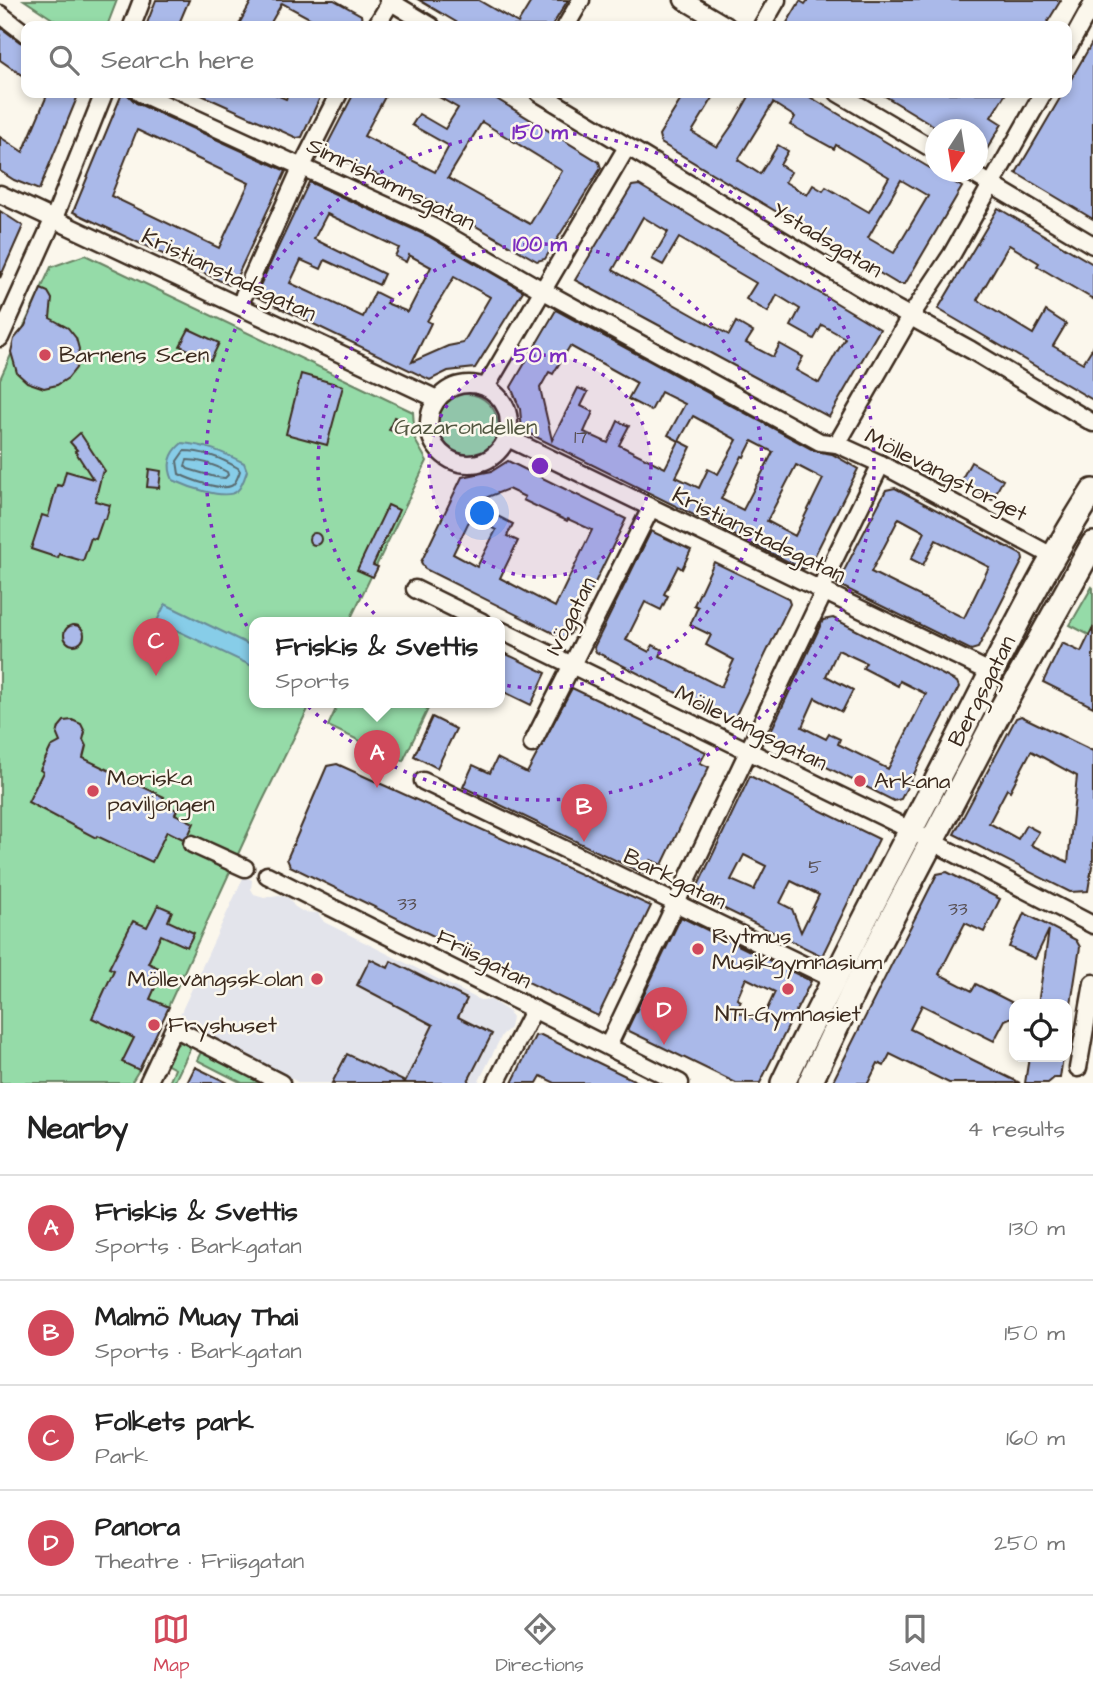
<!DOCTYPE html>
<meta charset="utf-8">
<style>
body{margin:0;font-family:"Architects Daughter",sans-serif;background:#f2f2f2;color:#222}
.controls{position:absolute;right:21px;bottom:21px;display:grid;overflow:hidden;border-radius:14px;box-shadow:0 4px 10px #0003}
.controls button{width:63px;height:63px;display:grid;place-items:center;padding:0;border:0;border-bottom:2px solid #e0e0e0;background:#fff;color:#222;font:35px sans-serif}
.compass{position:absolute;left:925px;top:119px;width:63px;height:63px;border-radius:50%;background:#fff;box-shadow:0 4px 10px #0003;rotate:192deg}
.you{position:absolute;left:483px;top:514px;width:24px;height:24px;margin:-18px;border:5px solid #fff;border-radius:50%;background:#1a73e8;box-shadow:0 0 0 10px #1a73e833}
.badge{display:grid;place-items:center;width:46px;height:46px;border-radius:50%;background:#d1495b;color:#fff;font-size:23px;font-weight:700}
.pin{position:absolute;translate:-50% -58px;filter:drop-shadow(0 2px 4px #0008)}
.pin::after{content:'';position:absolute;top:37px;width:24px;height:21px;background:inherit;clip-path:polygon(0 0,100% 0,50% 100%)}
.popup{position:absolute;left:249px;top:617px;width:256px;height:91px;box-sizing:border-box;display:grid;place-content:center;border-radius:14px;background:#fff;filter:drop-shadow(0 2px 5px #0005);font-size:23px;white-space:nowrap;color:#767676}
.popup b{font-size:26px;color:#222}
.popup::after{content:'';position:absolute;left:50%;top:100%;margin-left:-14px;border:14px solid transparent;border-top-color:#fff}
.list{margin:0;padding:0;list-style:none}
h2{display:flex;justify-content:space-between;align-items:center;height:91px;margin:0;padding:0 28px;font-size:30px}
h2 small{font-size:23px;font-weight:400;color:#767676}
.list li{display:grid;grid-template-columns:46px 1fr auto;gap:21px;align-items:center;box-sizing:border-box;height:105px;padding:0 28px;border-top:2px solid #e0e0e0}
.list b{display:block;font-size:26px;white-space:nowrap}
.list p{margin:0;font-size:23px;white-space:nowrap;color:#767676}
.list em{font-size:23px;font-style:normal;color:#767676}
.icon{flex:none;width:38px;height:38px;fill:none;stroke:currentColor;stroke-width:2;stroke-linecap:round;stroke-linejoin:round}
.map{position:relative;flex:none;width:1093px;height:1083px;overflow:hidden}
.search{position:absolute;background:#fff;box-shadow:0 4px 10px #0003;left:21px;right:21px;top:21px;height:77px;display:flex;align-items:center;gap:18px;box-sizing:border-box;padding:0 24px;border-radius:14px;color:#767676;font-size:26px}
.sheet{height:511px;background:#fff}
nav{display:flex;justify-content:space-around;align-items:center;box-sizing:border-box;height:98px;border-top:2px solid #e0e0e0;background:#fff;font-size:19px;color:#767676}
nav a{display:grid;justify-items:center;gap:4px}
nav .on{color:#d1495b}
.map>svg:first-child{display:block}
.built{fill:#e3e4eb}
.green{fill:#95dba8;stroke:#688263;stroke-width:2}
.water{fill:#87cde8;stroke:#698c97;stroke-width:2}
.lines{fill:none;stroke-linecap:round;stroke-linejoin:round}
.shore{stroke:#596b6f;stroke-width:2}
.building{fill:#aab9e9;stroke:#3b2a1e;stroke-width:2;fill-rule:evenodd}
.street-casing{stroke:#3b2a1e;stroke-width:21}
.secondary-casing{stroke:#3b2a1e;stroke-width:28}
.street{stroke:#fbf7ec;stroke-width:16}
.secondary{stroke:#fbf7ec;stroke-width:23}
.ring{fill:none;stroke:#7b2cbf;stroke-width:3.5;stroke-dasharray:3.5 7}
.poi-dot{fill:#d1495b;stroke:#fbf7ec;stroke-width:2.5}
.labels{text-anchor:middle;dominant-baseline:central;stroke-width:5;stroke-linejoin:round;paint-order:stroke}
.number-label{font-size:19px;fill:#574e51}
.street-label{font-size:23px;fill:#3b2a1e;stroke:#fbf7ec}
.poi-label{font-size:23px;fill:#3b2a1e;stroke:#fbf7ec;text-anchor:start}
.park-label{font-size:23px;fill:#525640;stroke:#fbf7ec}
.centre{fill:#7b2cbf;stroke:#fbf7ec;stroke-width:3.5}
.ring-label{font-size:21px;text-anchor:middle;font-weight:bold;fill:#7b2cbf;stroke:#fbf7ec;stroke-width:5;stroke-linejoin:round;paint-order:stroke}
</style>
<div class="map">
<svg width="1093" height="1083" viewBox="0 0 1093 1083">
<rect width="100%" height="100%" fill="#fbf7ec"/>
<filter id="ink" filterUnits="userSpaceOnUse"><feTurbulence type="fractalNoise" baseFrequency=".0143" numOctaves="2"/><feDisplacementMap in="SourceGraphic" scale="14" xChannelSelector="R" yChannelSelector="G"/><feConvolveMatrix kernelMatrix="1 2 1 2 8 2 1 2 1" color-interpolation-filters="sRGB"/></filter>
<g filter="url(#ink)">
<path class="built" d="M244 876 252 880 251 889 254 894 264 897 279 895 289 898 294 906 303 912 318 913 324 922 480 1000H491L508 1011 512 1017 510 1028 502 1035 478 1083H300L177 1021Z"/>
<g class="green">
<path d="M24 0H117L107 26H63Z"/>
<path d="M85 255 413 412 415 440 427 461 349 622H254V702H303L308 709 261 804 139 1070 131 1083H0V379L51 267Z"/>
<circle cx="466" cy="426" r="32"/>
<path d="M1092 587 1093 588V637L1070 625Z"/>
<path d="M339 702H414L428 709 403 761 328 726Z"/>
<path d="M182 1041 192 1045 174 1083H169L175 1069 166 1064 174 1047Z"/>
<path d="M202 1050 270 1083H242L197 1060Z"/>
</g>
<g class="water">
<path d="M182 443C205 445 223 452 244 463L247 471C245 477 242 487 237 491 225 501 186 486 173 480 166 465 170 453 182 443Z"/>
<path d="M165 604 254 647V667L157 621Z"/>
</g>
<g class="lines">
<g class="shore">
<path d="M184 451C204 451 221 458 238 468L240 471C238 476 236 484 231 486 220 491 189 479 179 474L177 461Z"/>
<path d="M187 460C201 460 215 465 227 472L228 475 225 478 215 477 188 469 185 466Z"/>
</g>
</g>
<g class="building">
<path d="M156 0H189L178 26H146Z"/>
<path d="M252 0H334L361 15 362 21 360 26H324L282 3 269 26H238Z"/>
<path d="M419 0H478L518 23 532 0H568L552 26H463Z"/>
<path d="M808 0H1061L1045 26H785L800 1 805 4Z"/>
<path d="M0 27 20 42 26 44V78L0 60Z"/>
<path d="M1093 41V219L1016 173 1063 93H1067V86Z"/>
<path d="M48 93H79L39 190 14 180 0 171V137L23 152Z"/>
<path d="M126 93 136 103 286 171 234 283 229 285 73 212 121 96ZM137 130 249 183 219 248 111 196Z"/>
<path d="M197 93H272L286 99 289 93H322L302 137 297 138Z"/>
<path d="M354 93H387L364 136 435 172 449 146 412 125 419 114 445 129 458 108 432 93H487L599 162 601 168 545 259 537 261 435 203 387 179 329 155 326 147ZM482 122 562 171 530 224 448 178Z"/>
<path d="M685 93H716L692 132 717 147 735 121 751 93H803L962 187 905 284H898L661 143 659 135ZM773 103 795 117 790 125 834 149 836 145 889 177 869 212 826 187 823 191 813 185 807 195 785 182 791 172 780 165 788 151 778 145 760 174 738 160ZM901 180 928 196 894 253 868 238Z"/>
<path d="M880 93H1006L991 117 1002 124 978 164 977 130H941Z"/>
<path d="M309 182 428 236 523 291 475 368 448 371 430 380 255 296ZM327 214 399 248 395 256 406 262 409 255 431 267 408 312 386 303 389 299 375 292 363 317 290 283 301 260 321 269 325 260 379 285 384 274 314 239ZM454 277 490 297 463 343 448 346 412 362 431 323 427 321Z"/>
<path d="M639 185 880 329 829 417 575 280 632 186ZM643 217 668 232 652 259 663 265 679 238 756 283 746 299 768 312 777 295 800 309 791 326 814 339 822 325 845 338 819 383 796 370 803 357 780 344 773 357 746 343 753 332 736 322 729 335 613 270Z"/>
<path d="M998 208 1093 264V299L1037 266 1039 263 1009 245 977 300 1033 334 1046 311 1066 324 1053 346 1083 363 1093 347V400L938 309Z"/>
<path d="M0 211 23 226 0 278Z"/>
<path d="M41 289 48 292 52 299 50 318 68 328 76 338 79 349 76 368 68 378 57 385 44 388 27 382 17 373 11 352 14 339 25 326Z"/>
<path d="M556 310 815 451 832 454 858 469 809 567 803 569 522 430 520 409 511 387ZM570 346 637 383 628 399 651 411 661 392 685 404 668 435 679 441 665 468 619 445 629 426 618 421 608 443 584 432 593 412 581 406 588 392 578 388 552 440 540 388 549 372 553 374ZM693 416 737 440 718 474 708 469 699 488 676 477 691 447 679 441ZM752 441 773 452 743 510 721 499 742 456 744 457ZM796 465 823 479 795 536 767 521Z"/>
<path d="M189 329 219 343 211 360 180 346Z"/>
<path d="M301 374 343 386 327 445 286 434Z"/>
<path d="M394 417 406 422 401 434 389 430Z"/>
<path d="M80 433 105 471 102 473 95 501 110 505 106 519H103L96 539 91 538 83 561 59 554 58 558 31 549 42 515 48 517 57 485 62 486 66 471 93 479 75 451 77 450 70 442Z"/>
<path d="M508 461 626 519 570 634 563 638 425 569 421 562 462 477 492 471ZM508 489 525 497 523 500 567 521 568 519 592 530 555 607 500 578 518 541 507 536 513 524 472 503ZM471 517 496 530 477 567 453 554Z"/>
<path d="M971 462 1003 480 992 500 960 482Z"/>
<path d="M149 469 161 471 159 488 147 487Z"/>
<path d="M895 488 1022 555 1023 560 978 648 971 650 837 584 886 490ZM899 518 925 532 911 559 923 565 936 540 989 567 964 618 871 572Z"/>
<path d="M388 505 399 510 373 565 378 567 373 577 357 570Z"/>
<path d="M651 531 691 550 682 569 678 566 664 594 668 596 661 610 645 602 626 640 649 652 653 645 663 650 660 656 721 687 734 660 706 645 711 635 690 625 698 607 694 605 714 562 788 598 790 604 735 717 730 720 596 652 594 647Z"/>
<circle cx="315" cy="539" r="6"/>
<path d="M833 618 957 682 959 687 901 799 894 801 771 739 770 733 823 620ZM838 650 866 663 863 668 898 686 900 681 926 694 888 769 838 744 840 739 829 734 826 739 802 727 815 698 842 712 853 690 826 676Z"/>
<circle cx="74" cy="635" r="10"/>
<path d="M1093 627V707L1043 682 1062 643 1081 652Z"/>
<path d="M500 651 546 673 531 705 500 690Z"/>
<path d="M572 688 706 752 700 763 709 767 662 865 651 860 644 874 463 787 473 765 490 773 497 758 527 773Z"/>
<path d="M1021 716 1093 751V860L1088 891 1070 892 954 834 1016 718ZM1031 751 1077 776 1068 862 1031 845 1039 832 1026 825 1018 839 989 823 1007 789 1010 791Z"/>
<path d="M432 717 456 729 437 768 414 756Z"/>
<path d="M72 720 81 724 85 732 83 740 86 746 83 758 164 797 160 803 177 810 175 814 194 823 189 834 183 839 167 831 152 862 97 836 96 838 28 802 43 772 40 770 51 747 60 742 57 735 59 727 64 721Z"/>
<path d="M337 764 651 906 598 1016 290 866 287 859 327 766Z"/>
<path d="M750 776 879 839 822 956 694 894ZM744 855 766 866 754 890 731 880ZM791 881 819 895 801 932 792 909 780 903Z"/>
<path d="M947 872 1000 899 984 932 965 923 939 974 972 991 976 984 1013 1003 1014 1013 1012 1017 1005 1020 994 1041 922 1005 910 1029 1020 1083H949L890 1054 884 1066 878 1063 868 1083H832L937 874Z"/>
<path d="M158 905 172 911 168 921 194 933 187 947 161 935 148 963 163 970 150 999 169 1007 139 1070 122 1062 134 1038 92 1018 114 970 109 968 133 921 147 927Z"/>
<path d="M1024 913 1076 940 1080 947 1071 1004H1038L1049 930 1035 959 1009 947Z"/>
<path d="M681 917 811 981 760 1083H736L627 1030ZM746 978 775 992 761 1022 736 1011 741 1001 737 999Z"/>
<path d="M370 959 388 968 391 961 467 999 458 1017 492 1034 467 1083H332L347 1054 405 1082 433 1025 357 985Z"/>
<path d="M541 1035 640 1083H555L541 1076 537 1083H512L535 1036Z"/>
<path d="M1029 1057H1063L1060 1078H1054L1048 1083H1025Z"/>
<path d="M195 1067 228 1083H187Z"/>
</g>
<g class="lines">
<defs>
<g id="street">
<path d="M388 0 431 26"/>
<path d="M683 0 727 26"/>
<path d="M0 14 26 34"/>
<path d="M132 26 142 0"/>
<path d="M376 26 392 0"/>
<path d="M566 26 581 0"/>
<path d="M762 26 777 0"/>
<path d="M1067 50 1093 3"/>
<path d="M140 93 433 227 542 290 820 442 837 444 881 464 1052 556"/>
<path d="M539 93 891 306 971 350 1093 423"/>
<path d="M838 93 936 151"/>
<path d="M970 172 1093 245"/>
<path d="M0 194 437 399"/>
<path d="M244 295 302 166 339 93"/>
<path d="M0 338 54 218 104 93"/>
<circle cx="469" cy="424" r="40"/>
<path d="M486 387 627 147"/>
<path d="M508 438 992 673"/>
<path d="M837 444 910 317 952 254 1043 93"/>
<path d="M415 589 482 622"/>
<path d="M500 630 896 823 1093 925"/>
<path d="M532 744 651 508"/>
<path d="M423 781 833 979"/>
<path d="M192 844 245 868"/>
<path d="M267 875 680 1083"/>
<path d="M608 1046 824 592 825 578 881 464"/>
<path d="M1078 1068 1093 983"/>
<path d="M148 1083 174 1028 281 1083"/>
<path d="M496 1083 534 1009"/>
</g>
<g id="secondary">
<path d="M783 1083C834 976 890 871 944 766 992 673 1036 579 1093 491"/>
<path d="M810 1083 854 990 998 715 1093 544"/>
</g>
</defs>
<use href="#street" class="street-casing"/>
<use href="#secondary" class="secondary-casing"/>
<use href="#street" class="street"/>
<use href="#secondary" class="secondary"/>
</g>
</g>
<circle cx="540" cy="466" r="111" fill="#7b2cbf" fill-opacity=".12"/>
<g class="ring">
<circle cx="540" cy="466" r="111"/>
<circle cx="540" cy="466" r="222"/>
<circle cx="540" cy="466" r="334"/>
</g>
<g class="poi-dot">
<circle cx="45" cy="355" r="7"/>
<circle cx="860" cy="781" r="7"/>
<circle cx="93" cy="791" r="7"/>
<circle cx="698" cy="949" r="7"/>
<circle cx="317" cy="979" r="7"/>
<circle cx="788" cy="989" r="7"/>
<circle cx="154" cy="1025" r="7"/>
</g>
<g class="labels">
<g class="number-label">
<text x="581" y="437">17</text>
<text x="815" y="867">5</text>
<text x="407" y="904">33</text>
<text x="958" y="909">33</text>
</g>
<g class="street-label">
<text transform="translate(391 184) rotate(26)">Simrishamnsgatan</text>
<text transform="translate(827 240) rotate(31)">Ystadsgatan</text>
<text transform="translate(229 275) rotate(25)">Kristianstadsgatan</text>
<text transform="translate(946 475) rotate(27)">Möllevångstorget</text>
<text transform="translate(759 535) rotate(26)">Kristianstadsgatan</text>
<text transform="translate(571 616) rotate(-63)">Ivögatan</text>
<text transform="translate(982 691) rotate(-63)">Bergsgatan</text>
<text transform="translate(751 728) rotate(26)">Möllevångsgatan</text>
<text transform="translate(675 879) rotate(26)">Barkgatan</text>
<text transform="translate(484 959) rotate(27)">Friisgatan</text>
</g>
<g class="poi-label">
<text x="59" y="355">Barnens Scen</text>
<text x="107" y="778">Moriska<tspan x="107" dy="26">paviljongen</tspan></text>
<text x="874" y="781">Arkana</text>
<text x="712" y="936">Rytmus<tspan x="712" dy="26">Musikgymnasium</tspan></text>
<text x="303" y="979" text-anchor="end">Möllevångsskolan</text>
<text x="788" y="1014" text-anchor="middle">NTI-Gymnasiet</text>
<text x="168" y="1025">Fryshuset</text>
</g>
<g class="park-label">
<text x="466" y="427">Gazarondellen</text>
</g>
</g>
<circle cx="540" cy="466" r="10" class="centre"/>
<g class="ring-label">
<text x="540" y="139">150 m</text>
<text x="540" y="251">100 m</text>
<text x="540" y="362">50 m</text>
</g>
</svg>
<div class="controls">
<button><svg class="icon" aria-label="locate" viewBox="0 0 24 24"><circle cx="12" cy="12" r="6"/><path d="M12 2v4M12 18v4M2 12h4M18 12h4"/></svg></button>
</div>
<svg class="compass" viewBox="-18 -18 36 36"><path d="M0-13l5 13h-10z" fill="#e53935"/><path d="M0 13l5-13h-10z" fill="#767676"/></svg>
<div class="you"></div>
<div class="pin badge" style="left:377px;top:788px">A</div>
<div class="popup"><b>Friskis &amp; Svettis</b>Sports</div>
<div class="pin badge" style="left:584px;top:842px">B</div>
<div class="pin badge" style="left:156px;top:676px">C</div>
<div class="pin badge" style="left:664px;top:1045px">D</div>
<div class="search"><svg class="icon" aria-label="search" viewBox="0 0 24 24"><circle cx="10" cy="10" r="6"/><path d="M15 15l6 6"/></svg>Search here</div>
</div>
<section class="sheet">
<h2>Nearby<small>4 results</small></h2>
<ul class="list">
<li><span class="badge">A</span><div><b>Friskis &amp; Svettis</b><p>Sports · Barkgatan</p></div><em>130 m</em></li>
<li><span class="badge">B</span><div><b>Malmö Muay Thai</b><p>Sports · Barkgatan</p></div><em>150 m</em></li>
<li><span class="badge">C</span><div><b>Folkets park</b><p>Park</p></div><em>160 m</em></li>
<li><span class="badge">D</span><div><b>Panora</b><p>Theatre · Friisgatan</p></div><em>250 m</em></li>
</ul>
</section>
<nav>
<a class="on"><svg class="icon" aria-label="map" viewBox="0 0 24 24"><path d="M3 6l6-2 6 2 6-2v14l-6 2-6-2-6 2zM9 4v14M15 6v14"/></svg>Map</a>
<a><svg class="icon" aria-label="directions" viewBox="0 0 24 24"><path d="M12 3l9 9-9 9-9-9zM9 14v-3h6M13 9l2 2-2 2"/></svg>Directions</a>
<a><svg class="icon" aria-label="saved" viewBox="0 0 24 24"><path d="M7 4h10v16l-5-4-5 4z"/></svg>Saved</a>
</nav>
